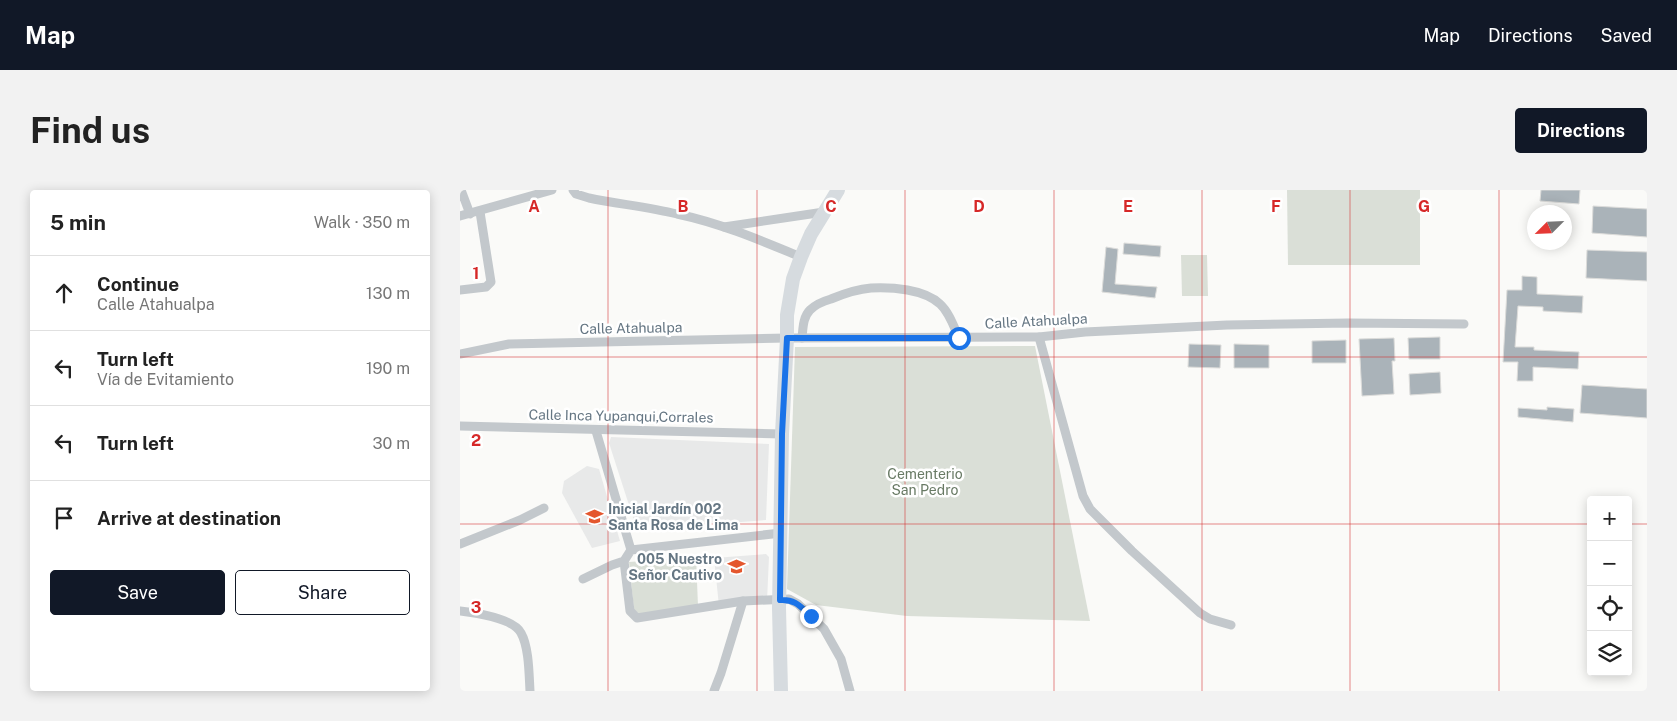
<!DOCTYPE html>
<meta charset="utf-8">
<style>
body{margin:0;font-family:"Public Sans",sans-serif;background:#f2f2f2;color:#222}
.controls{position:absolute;right:15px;bottom:15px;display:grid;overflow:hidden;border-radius:5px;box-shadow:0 2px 12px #0003}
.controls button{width:45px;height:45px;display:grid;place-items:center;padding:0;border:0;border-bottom:1px solid #e0e0e0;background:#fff;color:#222;font:25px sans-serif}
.compass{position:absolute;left:1067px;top:15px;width:45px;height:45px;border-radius:50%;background:#fff;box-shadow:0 2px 12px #0003;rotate:246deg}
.stop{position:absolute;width:15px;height:15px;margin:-11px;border:4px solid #1a73e8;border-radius:50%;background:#fff}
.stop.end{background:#1a73e8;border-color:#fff;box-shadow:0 1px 5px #0008}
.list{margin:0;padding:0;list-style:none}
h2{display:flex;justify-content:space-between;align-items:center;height:65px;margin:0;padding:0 20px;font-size:21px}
h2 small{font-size:16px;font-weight:400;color:#767676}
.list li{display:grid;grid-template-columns:32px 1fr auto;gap:15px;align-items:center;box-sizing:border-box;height:75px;padding:0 20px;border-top:1px solid #e0e0e0}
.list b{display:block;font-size:19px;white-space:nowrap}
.list p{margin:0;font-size:16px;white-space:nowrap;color:#767676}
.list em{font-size:16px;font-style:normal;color:#767676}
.actions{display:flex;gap:10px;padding:15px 20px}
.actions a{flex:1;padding:11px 0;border:1px solid #111827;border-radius:5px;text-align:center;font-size:18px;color:#111827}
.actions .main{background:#111827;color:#fff}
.icon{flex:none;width:28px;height:28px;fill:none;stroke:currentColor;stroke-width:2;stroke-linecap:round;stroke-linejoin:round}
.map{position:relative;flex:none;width:1187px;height:501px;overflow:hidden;border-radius:5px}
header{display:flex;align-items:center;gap:30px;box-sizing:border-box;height:70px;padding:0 25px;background:#111827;color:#fff}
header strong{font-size:24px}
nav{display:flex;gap:28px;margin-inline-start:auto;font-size:18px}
.intro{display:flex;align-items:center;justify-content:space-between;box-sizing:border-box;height:120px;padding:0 30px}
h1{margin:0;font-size:35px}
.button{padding:12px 22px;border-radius:5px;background:#111827;color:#fff;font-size:18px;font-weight:700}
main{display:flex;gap:30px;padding:0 30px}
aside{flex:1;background:#fff;border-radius:5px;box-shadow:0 2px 12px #0003}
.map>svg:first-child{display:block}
.built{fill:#e8e9e9}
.green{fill:#dadfd7}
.building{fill:#aab3b9;stroke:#dcdcda}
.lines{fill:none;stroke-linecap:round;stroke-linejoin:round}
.minor{stroke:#c3c8cc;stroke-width:9}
.primary{stroke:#d6dbdf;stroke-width:14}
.route{stroke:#1a73e8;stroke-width:6}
.grid{fill:none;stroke:#d62828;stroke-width:1;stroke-opacity:0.55}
.labels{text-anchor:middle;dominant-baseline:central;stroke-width:5;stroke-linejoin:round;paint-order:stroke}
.street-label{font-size:14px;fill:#657683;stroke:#fff}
.park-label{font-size:14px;fill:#687a64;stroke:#fff}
.poi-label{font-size:14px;font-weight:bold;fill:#657683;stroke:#fff;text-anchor:start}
.grid-label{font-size:16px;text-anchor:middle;font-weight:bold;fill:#d62828;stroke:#fff;stroke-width:5;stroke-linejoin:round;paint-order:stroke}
</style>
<header>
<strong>Map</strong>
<nav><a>Map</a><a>Directions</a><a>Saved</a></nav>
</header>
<div class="intro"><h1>Find us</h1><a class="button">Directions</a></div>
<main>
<aside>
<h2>5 min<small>Walk · 350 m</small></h2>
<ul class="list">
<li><svg class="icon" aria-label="ahead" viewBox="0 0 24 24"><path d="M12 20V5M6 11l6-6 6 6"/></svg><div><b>Continue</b><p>Calle Atahualpa</p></div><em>130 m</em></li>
<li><svg class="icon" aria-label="left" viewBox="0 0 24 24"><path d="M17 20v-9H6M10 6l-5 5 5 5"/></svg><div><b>Turn left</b><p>Vía de Evitamiento</p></div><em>190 m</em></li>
<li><svg class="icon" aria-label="left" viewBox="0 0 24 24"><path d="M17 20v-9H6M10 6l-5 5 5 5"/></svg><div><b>Turn left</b></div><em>30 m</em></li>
<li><svg class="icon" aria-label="arrive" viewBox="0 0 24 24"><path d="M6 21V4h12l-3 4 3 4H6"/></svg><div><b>Arrive at destination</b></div></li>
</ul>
<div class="actions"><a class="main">Save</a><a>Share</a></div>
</aside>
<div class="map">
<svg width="1187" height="501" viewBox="0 0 1187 501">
<rect width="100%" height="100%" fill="#fafaf8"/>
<g class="built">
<path d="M151 247 309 254 306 330 177 340 149 253Z"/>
<path d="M127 276 139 279 160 351 132 358 102 303 104 291Z"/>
<path d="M306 364 309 367 307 411 259 416 254 368Z"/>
</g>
<g class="green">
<path d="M827 0H960V75H828Z"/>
<path d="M721 65H747L748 106H722Z"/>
<path d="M575 156 630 431 447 426 356 415 327 399 335 157Z"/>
<path d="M236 367 238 416 180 424 174 420 169 372Z"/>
</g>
<g class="building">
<path d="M1081 0H1120L1119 14 1080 11Z"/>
<path d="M1133 16 1187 19V47L1132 43Z"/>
<path d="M664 53 701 56 700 67 663 64Z"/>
<path d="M646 57 658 59 655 94 697 97 695 108 642 102Z"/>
<path d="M1127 60 1187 62V91L1126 88Z"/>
<path d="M1062 86 1077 87V104L1123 106 1122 123 1083 121V117L1058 116 1055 157H1074V160L1119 162 1118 179 1073 177V191H1057L1058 172H1043L1047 100H1062Z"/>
<path d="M980 147V169H949L948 148Z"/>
<path d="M934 148 935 171H932L934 204 902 206 899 149Z"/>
<path d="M886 150V173H852V151Z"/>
<path d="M729 154 761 155 760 178 728 177Z"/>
<path d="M774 154 809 155V178H774Z"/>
<path d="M980 182 981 203 950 205 949 184Z"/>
<path d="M1122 195 1187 199V228L1120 223Z"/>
<path d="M1087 217 1114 219 1113 232 1058 227V218L1087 220Z"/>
</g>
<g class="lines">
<g class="minor">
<path d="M1 0 10 24"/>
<path d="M113 0 116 4 129 8C158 14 188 17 217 24 260 33 300 50 341 67"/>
<path d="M0 26 92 0"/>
<path d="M264 37 364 22"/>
<path d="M0 100 26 97 31 92 20 22"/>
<path d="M579 147 623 306 630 319 672 361 740 423 750 429 771 435"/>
<path d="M342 148C343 138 343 127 350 120 355 115 364 111 371 109 383 104 398 99 411 98 432 97 464 99 480 114 489 122 494 137 499 148"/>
<path d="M0 164 49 154 327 148 579 147 625 142 767 135 888 133 1004 134"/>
<path d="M0 236 322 244"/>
<path d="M136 241 171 360"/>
<path d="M0 354 60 330 84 318"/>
<path d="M164 371 170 421 177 428 283 411 329 409 338 414 364 439 381 469 390 501"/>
<path d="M123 389 152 375 164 371 171 360 321 343"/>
<path d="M0 421C16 423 53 428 61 443 69 457 69 484 70 501"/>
<path d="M254 501 261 483 283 411"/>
</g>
<path class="primary" d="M321 501 319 418 322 244 327 148V125L333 89 341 67 351 44 378 0"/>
</g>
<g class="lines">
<path class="route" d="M351 426C340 416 335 409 320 410L322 244 327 148H499"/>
</g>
<path class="grid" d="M148 0V501M297 0V501M445 0V501M594 0V501M742 0V501M890 0V501M1039 0V501M0 167H1187M0 334H1131M1168 334H1187"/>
<defs>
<symbol id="school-bare" viewBox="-9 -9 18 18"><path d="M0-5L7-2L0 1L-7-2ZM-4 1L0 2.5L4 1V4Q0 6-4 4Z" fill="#e4572e" stroke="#fff" stroke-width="2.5" paint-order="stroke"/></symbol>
</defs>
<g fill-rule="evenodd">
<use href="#school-bare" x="122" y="314" width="25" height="25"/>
<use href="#school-bare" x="264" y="364" width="25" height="25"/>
</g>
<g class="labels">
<g class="street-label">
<text transform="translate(576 131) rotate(-3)">Calle Atahualpa</text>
<text transform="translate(171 138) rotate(-1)">Calle Atahualpa</text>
<text transform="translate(161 226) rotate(1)">Calle Inca Yupanqui,Corrales</text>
</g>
<g class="park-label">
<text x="465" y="284">Cementerio<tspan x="465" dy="16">San Pedro</tspan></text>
</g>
<g class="poi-label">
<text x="148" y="319">Inicial Jardín 002<tspan x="148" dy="16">Santa Rosa de Lima</tspan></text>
<text x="262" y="369" text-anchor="end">005 Nuestro<tspan x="262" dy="16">Señor Cautivo</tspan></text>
</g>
</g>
<g class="grid-label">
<text x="74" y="22">A</text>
<text x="223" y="22">B</text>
<text x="371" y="22">C</text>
<text x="519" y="22">D</text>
<text x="668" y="22">E</text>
<text x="816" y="22">F</text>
<text x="964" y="22">G</text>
<text x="16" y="89">1</text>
<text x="16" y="256">2</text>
<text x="16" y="423">3</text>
</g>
</svg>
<div class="controls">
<button>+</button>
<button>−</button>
<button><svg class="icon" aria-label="locate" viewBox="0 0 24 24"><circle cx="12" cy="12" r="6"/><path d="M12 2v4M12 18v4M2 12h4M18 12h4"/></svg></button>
<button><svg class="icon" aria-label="layers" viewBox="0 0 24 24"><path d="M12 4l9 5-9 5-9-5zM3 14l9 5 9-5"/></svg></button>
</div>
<svg class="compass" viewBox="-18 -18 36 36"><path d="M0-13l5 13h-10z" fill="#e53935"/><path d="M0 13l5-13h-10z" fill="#767676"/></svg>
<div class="stop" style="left:499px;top:148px"></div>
<div class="stop end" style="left:351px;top:426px"></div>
</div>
</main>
